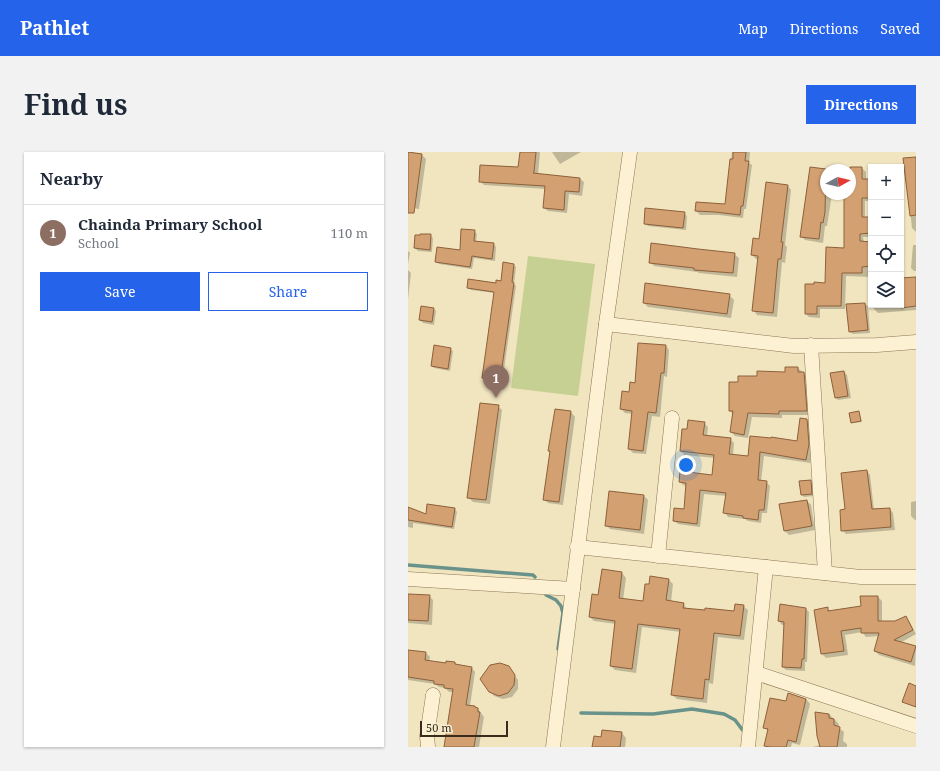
<!DOCTYPE html>
<meta charset="utf-8">
<style>
body{margin:0;font-family:"Noto Serif",serif;background:#f2f2f3;color:#1f2937}
.controls{position:absolute;right:12px;top:12px;display:grid;overflow:hidden;border-radius:0px;box-shadow:0 1px 3px #0004}
.controls button{width:36px;height:36px;display:grid;place-items:center;padding:0;border:0;border-bottom:1px solid #e0e1e3;background:#fff;color:#1f2937;font:20px sans-serif}
.compass{position:absolute;left:412px;top:12px;width:36px;height:36px;border-radius:50%;background:#fff;box-shadow:0 1px 3px #0004;rotate:82deg}
.scale{position:absolute;left:12px;bottom:10px;width:88px;box-sizing:border-box;padding-left:4px;border:2px solid #3a2c1c;border-top:0;font-size:11px;line-height:14px;white-space:nowrap;color:#3a2c1c;-webkit-text-stroke:3px #f8efd0;paint-order:stroke}
.you{position:absolute;left:278px;top:313px;width:14px;height:14px;margin:-10px;border:3px solid #fff;border-radius:50%;background:#1a73e8;box-shadow:0 0 0 6px #1a73e833}
.badge{display:grid;place-items:center;width:26px;height:26px;border-radius:50%;background:#2563eb;color:#fff;font-size:13px;font-weight:700}
.pin{position:absolute;translate:-50% -33px;filter:drop-shadow(0 1px 2px #0008)}
.pin::after{content:'';position:absolute;top:21px;width:14px;height:12px;background:inherit;clip-path:polygon(0 0,100% 0,50% 100%)}
.list{margin:0;padding:0;list-style:none}
h2{display:flex;justify-content:space-between;align-items:center;height:52px;margin:0;padding:0 16px;font-size:17px}
h2 small{font-size:13px;font-weight:400;color:#747a83}
.list li{display:grid;grid-template-columns:26px 1fr auto;gap:12px;align-items:center;box-sizing:border-box;height:56px;padding:0 16px;border-top:1px solid #e0e1e3}
.list b{display:block;font-size:15px;white-space:nowrap}
.list p{margin:0;font-size:13px;white-space:nowrap;color:#747a83}
.list em{font-size:13px;font-style:normal;color:#747a83}
.actions{display:flex;gap:8px;padding:12px 16px}
.actions a{flex:1;padding:9px 0;border:1px solid #2563eb;border-radius:0px;text-align:center;font-size:14px;color:#2563eb}
.actions .main{background:#2563eb;color:#fff}
.icon{flex:none;width:22px;height:22px;fill:none;stroke:currentColor;stroke-width:2;stroke-linecap:round;stroke-linejoin:round}
.map{position:relative;flex:none;width:508px;height:595px;overflow:hidden;border-radius:0px}
header{display:flex;align-items:center;gap:24px;box-sizing:border-box;height:56px;padding:0 20px;background:#2563eb;color:#fff}
header strong{font-size:19px}
nav{display:flex;gap:22px;margin-inline-start:auto;font-size:14px}
.intro{display:flex;align-items:center;justify-content:space-between;box-sizing:border-box;height:96px;padding:0 24px}
h1{margin:0;font-size:28px}
.button{padding:10px 18px;border-radius:0px;background:#2563eb;color:#fff;font-size:14px;font-weight:700}
main{display:flex;gap:24px;padding:0 24px}
aside{flex:1;background:#fff;border-radius:0px;box-shadow:0 1px 3px #0004}
.map>svg:first-child{display:block}
.green{fill:#c5d092}
.shadow{fill:#0003}
.lines{fill:none;stroke-linecap:round;stroke-linejoin:round}
.stream{stroke:#69928a;stroke-width:3.5}
.building{fill:#d3a072;stroke:#8d603a}
.minor-casing{stroke:#8c7656;stroke-width:15}
.minor{stroke:#fcf2d3;stroke-width:14}
</style>
<header>
<strong>Pathlet</strong>
<nav><a>Map</a><a>Directions</a><a>Saved</a></nav>
</header>
<div class="intro"><h1>Find us</h1><a class="button">Directions</a></div>
<main>
<aside>
<h2>Nearby<small></small></h2>
<ul class="list">
<li><span class="badge" style="background:#8d6e63">1</span><div><b>Chainda Primary School</b><p>School</p></div><em>110 m</em></li>
</ul>
<div class="actions"><a class="main">Save</a><a>Share</a></div>
</aside>
<div class="map">
<svg width="508" height="595" viewBox="0 0 508 595">
<rect width="100%" height="100%" fill="#f1e5bf"/>
<path class="green" d="M120 104 187 112 170 244 103 236Z"/>
<g class="shadow">
<path d="M0 0 14 3 18 7 11 57 0 55Z"/>
<path d="M113 0H132L130 23 172 27 176 30 174 44 161 42 159 61 140 59 136 56 138 37 76 33 72 29 111 16Z"/>
<path d="M144 0H173L152 12Z"/>
<path d="M324 0H342L341 11 344 13 338 57H336L335 66 311 63H292L288 59 318 53Z"/>
<path d="M508 6V80L504 76 496 7Z"/>
<path d="M403 16 418 18V42H424L419 74H417L415 91 397 88 393 84Z"/>
<path d="M438 16H454L458 20V28H463V49H457V66H463V85H455L456 90 463 91V125L438 124 437 157H412V166L401 165 398 162 418 132 437 97V42H442V18H438Z"/>
<path d="M380 34 383 38 377 93 379 95 377 111 374 110 369 165 349 163 346 159 350 107H348L344 103Z"/>
<path d="M276 61 279 64 278 78 240 74 237 71Z"/>
<path d="M66 79 69 82 68 90 86 92 88 95 87 109 66 106 64 117 31 112 28 110 53 99Z"/>
<path d="M22 83 25 86 24 100 10 99 7 96 8 84Z"/>
<path d="M505 93H508V119H506L503 116Z"/>
<path d="M0 99 2 101 0 112Z"/>
<path d="M326 102 331 106 329 125 291 121 289 120 246 114 242 110Z"/>
<path d="M106 113 108 115 106 132 108 134 94 231 77 228 75 226 87 141 63 138 60 136 94 130Z"/>
<path d="M0 118 3 121 0 147Z"/>
<path d="M508 126V158L470 161 466 157V153H493V127Z"/>
<path d="M321 143 326 148 323 166 240 155 236 151Z"/>
<path d="M457 152 460 154 462 181 445 182 442 180 440 153Z"/>
<path d="M25 156 28 159 26 173 15 171 12 168Z"/>
<path d="M258 194 261 198 259 225 256 224 252 265 244 264 238 302 225 301 221 297 225 262 217 261 213 257 222 241Z"/>
<path d="M42 197 45 199 42 219 26 216 24 214Z"/>
<path d="M390 216 400 225 402 263H374V266L344 265 340 286 327 284 323 280 325 262 322 259 331 231 350 225 378 221Z"/>
<path d="M436 220 439 223 443 246 430 248 428 246Z"/>
<path d="M90 254 94 258 82 352 65 350 60 345Z"/>
<path d="M163 260 167 265 155 353 140 351 136 347 143 300 141 299Z"/>
<path d="M451 260 454 270 445 271 444 270Z"/>
<path d="M399 268 402 272 404 296 402 311 356 304 353 330H358L362 334 359 361H354L353 371 340 369 337 367 320 365 317 361 319 344 296 342 292 375 270 372 266 369 277 358 279 334 275 333 272 330 304 324 307 306 276 303 273 299 280 278 296 271 300 275 299 284 322 287 326 291 325 303 341 305 343 285 390 290Z"/>
<path d="M459 319 462 323 466 358 482 357 485 361 487 378 438 382 434 378 438 358Z"/>
<path d="M402 329 405 332 406 344 396 345 394 343Z"/>
<path d="M202 340 236 344 240 348 236 382 202 377 198 373Z"/>
<path d="M399 349 403 353 407 378 381 383 376 378Z"/>
<path d="M508 349V368H507L503 364V350Z"/>
<path d="M0 356 18 364 47 357 49 360 46 377 5 371V376L0 375Z"/>
<path d="M195 418 214 421 218 426 215 448 236 451 242 433 243 425 261 428 265 432 263 450 275 451 279 457 327 460 335 454 340 458 336 488 310 485 305 532 301 531 299 551 269 547 264 543 273 480 234 475 228 521 207 518 203 514 208 472 186 469 182 465 191 444Z"/>
<path d="M0 443 21 444 25 448 24 473 0 471Z"/>
<path d="M470 445 474 449V470H487L497 465 501 469 508 482 492 491 508 496 507 514 471 503 467 499 471 484 458 485 454 480 437 483 440 503 418 506 414 502 407 458 420 457 423 460 454 455Z"/>
<path d="M398 457 401 460 399 510H397V519L378 518 375 515 377 473H374L371 469Z"/>
<path d="M0 499 18 501 22 505 21 510 39 512 47 511 49 514 64 516 67 520 62 554 70 557 76 565 71 595H37L46 540H41L37 536 31 535 27 532 0 528Z"/>
<path d="M100 515 110 528V537L104 545 95 547 86 544 82 539Z"/>
<path d="M398 547 402 552 392 593 384 591 383 595H359L357 593 360 579 357 576 379 550Z"/>
<path d="M421 562 431 572 430 575 436 580 435 589 439 592V595H405L412 593Z"/>
<path d="M214 581 218 586 217 595H185L194 586Z"/>
</g>
<g class="lines">
<g class="stream">
<path d="M0 413 125 423 127 425"/>
<path d="M138 443 148 448 153 454 155 461 150 497"/>
<path d="M173 561 245 562 284 557 316 562 327 568 336 580"/>
</g>
</g>
<g class="building">
<path d="M0 0 14 2 6 61H0Z"/>
<path d="M112 0H128L126 20 125 21 172 26 171 40 157 39 156 58 135 56 137 34 71 30 72 13 110 15Z"/>
<path d="M325 0H338L337 9H341L335 54H333L332 63 307 60 287 59 288 50 317 52 322 7H325Z"/>
<path d="M508 5V63L502 64 495 6Z"/>
<path d="M402 15 418 17 417 60 415 71 413 70 411 87 392 85Z"/>
<path d="M442 15H454V27H463V46H454V65H463V81L452 82V89L463 90V114L454 115V121H434L433 154H409V162H397V132H406V130L417 131 418 95 436 96V42H442Z"/>
<path d="M358 30 380 33 373 90H375L373 107H370L365 161 344 159 350 104 343 103 345 86 351 87Z"/>
<path d="M237 56 277 60 275 76 236 72Z"/>
<path d="M53 77 67 78 66 89 86 91 84 107 64 104 62 115 27 110 29 95 52 98Z"/>
<path d="M12 82H23L22 98 6 96 7 83H12Z"/>
<path d="M243 91 290 97 327 101 325 121 286 118V116L241 111Z"/>
<path d="M95 110 106 112 104 130 106 131 92 229 74 226 86 140 59 136 60 127 88 131V128L93 129Z"/>
<path d="M508 125V154L493 156V126Z"/>
<path d="M237 131 322 142 319 162 235 151Z"/>
<path d="M457 151 460 178 441 180 438 152Z"/>
<path d="M13 154 26 156 24 170 11 168Z"/>
<path d="M230 191 258 193 256 221H253L248 261 240 260 235 299 220 297 224 259 212 257 214 239 221 240 222 230 227 231Z"/>
<path d="M26 193 43 196 40 217 23 214Z"/>
<path d="M377 215H390V220H396L399 259H371V262L340 261 336 283 322 280 325 259H321V230H330V224H349V219L377 220Z"/>
<path d="M436 219 440 244 427 246 422 221Z"/>
<path d="M72 251 91 253 78 348 59 346Z"/>
<path d="M147 257 163 259 151 350 135 348 142 299H140Z"/>
<path d="M451 259 453 269 443 271 441 261Z"/>
<path d="M392 266 399 267 401 292 398 308 352 300 350 328 359 329 356 358H351L350 368 335 366V364L315 361 318 341 292 338 289 372 265 369 266 356 276 357 278 331 271 330 272 319 304 323 306 303 272 299 274 277H279L280 268 297 270 295 283 323 286 321 302 340 304 342 284 363 286V285L389 289Z"/>
<path d="M459 318 464 357 482 356 483 375 433 379 432 358 437 357 433 321Z"/>
<path d="M403 328 404 342 393 343 391 329Z"/>
<path d="M201 339 236 343 232 378 197 374Z"/>
<path d="M399 348 404 374 376 379 371 352Z"/>
<path d="M19 352 47 356 44 375 0 368V355L18 362Z"/>
<path d="M194 417 214 420 211 446 235 449 237 432H241L242 424 261 427 258 448 276 451 275 456 297 458V456L326 459 327 452 336 453 332 484 306 481 301 528 297 527 295 547 263 543 272 477 230 472 224 517 202 514 207 469 181 465 184 442 190 443Z"/>
<path d="M0 442 22 443 20 469 0 468Z"/>
<path d="M452 444H470V469H487L498 464 505 478 486 488 508 494 503 510 466 499 471 481H453V476L433 479 436 499 413 502 406 458 420 455V459L453 454Z"/>
<path d="M372 452 398 456 396 507H394L393 516 374 515 376 470 370 469Z"/>
<path d="M0 498 18 500 17 508 38 511V509L47 510V512L64 515 58 553 67 554V555L70 556V560H72L66 595H36L45 537 36 536V533L26 532V529L0 525Z"/>
<path d="M92 511 101 514 107 523 106 533 100 541 91 544 81 540 72 527 82 513Z"/>
<path d="M501 531 508 534V555L494 550Z"/>
<path d="M380 541 398 547 388 590 380 588 378 595H362L356 594 360 577 355 576 362 546 378 549Z"/>
<path d="M407 560 421 562V566L426 567V573L432 575 429 595H412L409 584Z"/>
<path d="M194 578 214 580 212 595H184L186 584 193 585Z"/>
</g>
<g class="lines">
<defs>
<g id="minor">
<path d="M198 172 386 194 469 193 508 190"/>
<path d="M403 193 417 421"/>
<path d="M169 395 453 425H508"/>
<path d="M250 404 264 266"/>
<path d="M0 427 165 437"/>
<path d="M348 521 508 574"/>
<path d="M20 595 19 584 25 543"/>
<path d="M145 595 198 172 222 0"/>
<path d="M340 595 358 415"/>
</g>
</defs>
<use href="#minor" class="minor-casing"/>
<use href="#minor" class="minor"/>
</g>
</svg>
<div class="controls">
<button>+</button>
<button>−</button>
<button><svg class="icon" aria-label="locate" viewBox="0 0 24 24"><circle cx="12" cy="12" r="6"/><path d="M12 2v4M12 18v4M2 12h4M18 12h4"/></svg></button>
<button><svg class="icon" aria-label="layers" viewBox="0 0 24 24"><path d="M12 4l9 5-9 5-9-5zM3 14l9 5 9-5"/></svg></button>
</div>
<svg class="compass" viewBox="-18 -18 36 36"><path d="M0-13l5 13h-10z" fill="#e53935"/><path d="M0 13l5-13h-10z" fill="#747a83"/></svg>
<div class="scale">50 m</div>
<div class="you"></div>
<div class="pin badge" style="left:88px;top:246px;background:#8d6e63">1</div>
</div>
</main>
